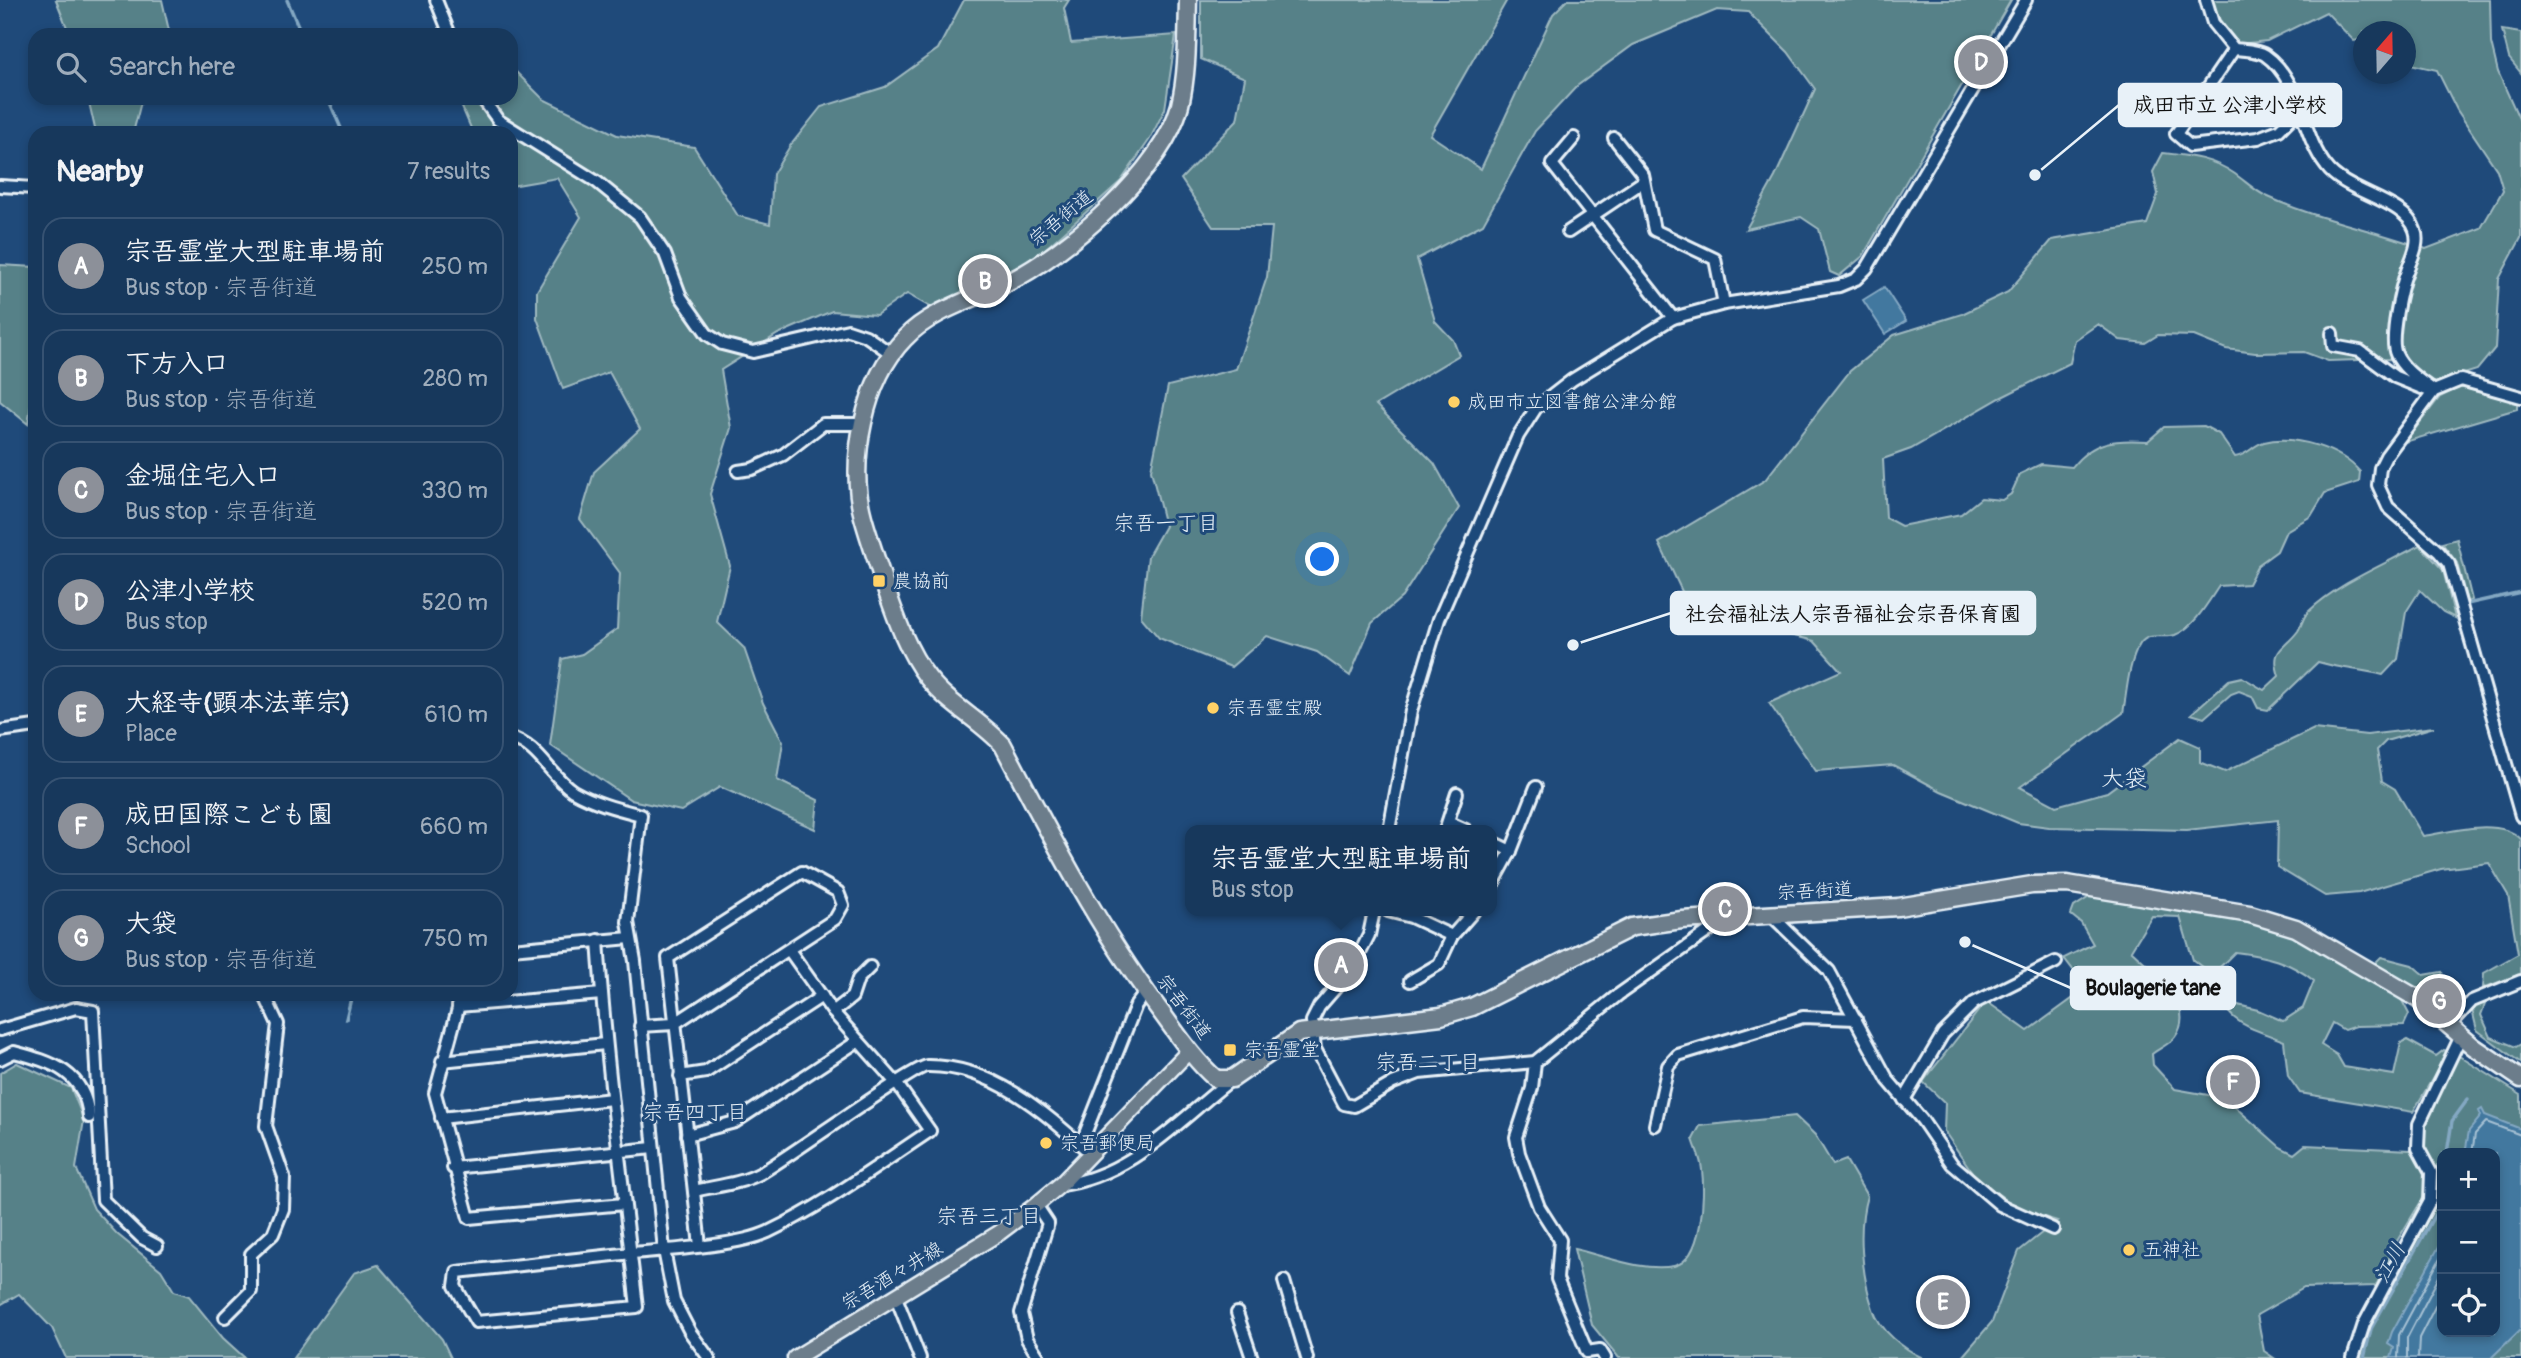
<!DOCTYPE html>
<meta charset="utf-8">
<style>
body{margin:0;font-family:Pangolin,"Klee One",sans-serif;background:#203f62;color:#f1f3f6}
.controls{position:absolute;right:21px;bottom:21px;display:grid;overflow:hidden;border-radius:14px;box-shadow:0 4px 10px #0003}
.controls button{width:63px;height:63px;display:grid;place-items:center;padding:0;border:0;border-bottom:2px solid #365272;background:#17385c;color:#f1f3f6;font:35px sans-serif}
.compass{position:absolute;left:2353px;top:21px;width:63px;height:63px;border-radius:50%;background:#17385c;box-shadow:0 4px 10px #0003;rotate:20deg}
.you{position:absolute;left:1323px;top:560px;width:24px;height:24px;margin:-18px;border:5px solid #fff;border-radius:50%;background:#1a73e8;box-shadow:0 0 0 10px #1a73e833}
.badge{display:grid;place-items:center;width:46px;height:46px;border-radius:50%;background:#8c9099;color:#fff;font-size:23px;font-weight:700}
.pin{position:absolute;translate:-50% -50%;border:4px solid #fff;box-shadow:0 2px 7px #0006}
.popup{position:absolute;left:1185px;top:825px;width:312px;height:91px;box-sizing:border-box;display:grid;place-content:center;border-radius:14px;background:#17385c;filter:drop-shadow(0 2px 5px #0005);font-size:23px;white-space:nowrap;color:#9eacbb}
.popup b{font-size:26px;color:#f1f3f6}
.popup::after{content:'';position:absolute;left:50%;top:100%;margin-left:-14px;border:14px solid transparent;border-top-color:#17385c}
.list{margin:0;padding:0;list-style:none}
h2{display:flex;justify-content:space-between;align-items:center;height:91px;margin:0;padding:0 28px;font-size:30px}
h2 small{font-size:23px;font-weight:400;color:#9eacbb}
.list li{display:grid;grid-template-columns:46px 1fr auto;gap:21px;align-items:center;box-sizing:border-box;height:98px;margin:0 14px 14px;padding:0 14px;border:2px solid #365272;border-radius:21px}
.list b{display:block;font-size:26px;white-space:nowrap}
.list p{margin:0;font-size:23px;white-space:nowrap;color:#9eacbb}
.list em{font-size:23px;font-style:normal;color:#9eacbb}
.icon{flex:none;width:38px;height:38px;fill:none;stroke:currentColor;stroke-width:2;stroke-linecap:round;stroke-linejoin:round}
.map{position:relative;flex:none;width:2521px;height:1358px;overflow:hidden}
.search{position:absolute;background:#17385c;box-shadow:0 4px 10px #0003;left:28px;top:28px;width:490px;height:77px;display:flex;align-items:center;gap:18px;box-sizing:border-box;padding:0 24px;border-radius:21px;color:#9eacbb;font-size:26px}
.panel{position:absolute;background:#17385c;box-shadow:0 4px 10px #0003;left:28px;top:126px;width:490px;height:875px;border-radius:21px}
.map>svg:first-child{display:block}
.green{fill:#568188;stroke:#9fb9c0;stroke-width:2;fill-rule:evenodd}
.water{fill:#42789f;stroke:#84a8c3;stroke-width:2}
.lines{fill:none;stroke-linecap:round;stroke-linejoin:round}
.shore{stroke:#a6c1d4;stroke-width:2}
.stream{stroke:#84a8c3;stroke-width:3.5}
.minor-casing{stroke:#e8f1f8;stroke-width:16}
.major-casing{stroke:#e8f1f8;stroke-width:19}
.highway-casing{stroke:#e8f1f8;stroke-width:21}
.minor{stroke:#1f4a7a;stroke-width:10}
.major{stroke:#6c7d8b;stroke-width:14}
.highway{stroke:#6c7d8b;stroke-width:16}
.poi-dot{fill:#ffd166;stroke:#1f4a7a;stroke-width:2.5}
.labels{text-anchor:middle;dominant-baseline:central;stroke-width:6;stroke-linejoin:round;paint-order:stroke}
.street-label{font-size:19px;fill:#e8f1f8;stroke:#1f4a7a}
.poi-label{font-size:19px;fill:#e8f1f8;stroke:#1f4a7a;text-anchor:start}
.neighbourhood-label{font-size:21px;fill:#e8f1f8;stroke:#1f4a7a}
.water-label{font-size:21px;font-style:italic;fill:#cfdfeb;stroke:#1f4a7a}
.quarter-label{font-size:23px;fill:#e8f1f8;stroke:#1f4a7a}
.leader{fill:none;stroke:#e8f1f8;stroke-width:2.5}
.callout-dot{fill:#e8f1f8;stroke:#1f4a7a;stroke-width:2.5}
.callout{fill:#e8f1f8;stroke:#e8f1f8;stroke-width:2.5}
.callout-label{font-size:21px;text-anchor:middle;font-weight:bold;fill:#111}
</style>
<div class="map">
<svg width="2521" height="1358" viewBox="0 0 2521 1358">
<rect width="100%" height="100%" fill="#1f4a7a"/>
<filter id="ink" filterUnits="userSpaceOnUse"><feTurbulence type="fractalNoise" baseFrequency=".0143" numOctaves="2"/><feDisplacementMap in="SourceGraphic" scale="14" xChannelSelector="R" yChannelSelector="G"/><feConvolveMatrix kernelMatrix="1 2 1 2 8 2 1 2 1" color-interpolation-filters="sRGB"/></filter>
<g filter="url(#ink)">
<g class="green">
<path d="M56 0H162L170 35H70Z"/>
<path d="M964 0H1069L1064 8 1071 43 1176 35 1165 109 1150 139 1121 181 1035 258 934 309 907 294 876 315 832 311 778 334 721 370 731 428 710 494 730 566 717 622 744 648 763 703 783 742 777 780 818 800 815 829 720 787 681 811 631 800 550 745 562 659 582 654 617 629 620 573 580 519 594 472 640 429 609 372 563 389 537 318V291L581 217 557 178 511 186V133H473L458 98H511V67L543 99 617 135 694 147 738 216 770 224 773 174 790 146 821 107 885 87 938 49Z"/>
<path d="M1201 0H1507L1430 135 1481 169 1553 14 1567 0H2011L1863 256 1839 276 1830 272 1819 229 1801 217 1746 229 1775 177 1815 89 1788 52 1748 12 1717 10 1633 45 1577 86 1535 131 1483 224 1417 259 1435 321 1453 340 1459 355 1376 405 1434 463 1459 508 1402 597 1372 623 1350 676 1317 652 1267 636 1231 667 1159 638 1141 617 1148 556 1165 526 1151 470 1168 386 1236 369 1267 277 1272 227H1213L1181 179 1237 120 1245 78 1201 59Z"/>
<path d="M2212 0H2490L2491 43 2498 72 2521 123V238L2499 279 2495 348 2477 370 2423 387 2405 381 2391 359 2328 361 2304 352 2255 353 2226 349 2194 336 2158 335 2145 343 2120 340 2098 324 2075 340 2070 363 2000 398 1911 449 1883 459 1886 518 1901 526 1961 514 1981 498 2002 500 2011 494 2020 474 2041 464 2072 467C2093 440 2115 439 2148 441L2164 427 2204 426 2219 434 2235 457C2248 455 2253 445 2264 442 2294 434 2341 449 2360 472L2359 482 2325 493 2311 516 2286 531 2277 551 2258 565 2248 584 2219 586C2209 601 2194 628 2175 635 2163 639 2148 631 2140 644 2128 663 2127 692 2123 713L2020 787 2056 806 2107 792 2180 738 2200 747V762L2225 772 2314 729 2367 735 2434 727 2386 741 2377 750 2382 781 2395 789 2423 836C2451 832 2499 817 2521 839V974L2483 988 2484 973 2518 954 2508 895 2489 863 2441 869 2359 893 2325 896 2277 867 2278 820 2187 830 2049 827 2018 823 1941 791 1893 765 1816 771 1769 703 1841 671 1814 641 1775 631 1732 609 1687 602 1659 543 1765 480 1850 371 1894 335 1962 314 2008 292 2052 240 2147 224 2158 194 2153 172 2163 153C2190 156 2212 158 2235 174 2245 181 2255 191 2266 196 2317 220 2373 229 2426 249L2481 228 2503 190 2497 170 2457 110 2437 70 2406 63V32H2364L2363 39 2354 41 2326 12 2267 41 2239 44 2220 20Z"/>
<path d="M2502 30 2521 33V73L2509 58Z"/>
<path d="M88 98H142L133 133H96Z"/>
<path d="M0 265 35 267V378L28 424 0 401Z"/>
<path d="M2460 387 2517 401V409L2405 442 2440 397Z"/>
<path d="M2457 539 2472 600 2467 602 2457 563 2442 543Z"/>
<path d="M2420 545 2443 570 2455 618 2443 612 2420 590 2406 612 2398 659 2383 675C2361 669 2341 669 2318 662L2268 710 2258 708 2252 696 2239 691 2231 694 2204 718 2191 714 2229 680 2242 677 2264 690 2279 676C2270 648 2284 650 2298 631 2302 625 2303 617 2308 612 2338 583 2383 565 2420 545Z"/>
<path d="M2094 894 2272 925 2298 936 2398 993 2409 1014 2404 1025 2356 1026 2344 1030 2332 1023 2321 1045 2337 1055 2344 1067 2394 1075 2401 1043 2407 1040 2436 1056 2444 1050 2448 1052 2413 1112 2300 1093 2288 1076 2284 1041C2241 1024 2230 1025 2211 981L2226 1002 2258 1010 2283 1021 2303 1008 2314 981C2290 961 2265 956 2235 952L2212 975 2193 960 2180 917 2152 916 2131 950C2150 968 2199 1005 2175 1037 2170 1044 2158 1049 2152 1054L2153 1065 2175 1089 2225 1098 2280 1147 2294 1154 2305 1145 2411 1150 2426 1173 2425 1195 2397 1241 2376 1286 2304 1288 2257 1315 2264 1351 2274 1358H1961L1992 1322 2019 1251 2057 1221 2021 1210 1977 1179 1944 1131 1945 1103 1923 1082 1986 1001 2028 1031 2087 988 2064 958 2093 944 2081 923 2071 915 2074 907Z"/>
<path d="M2381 957 2412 965 2424 975 2442 972 2445 985 2455 988 2450 1002 2438 1003 2374 964Z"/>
<path d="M2487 999 2481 1015 2491 1037 2516 1047 2521 1044V1063L2477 1030 2472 1010 2477 1003Z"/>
<path d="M2459 1056 2521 1095V1358H2358L2367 1327 2434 1208 2436 1172 2424 1147V1124ZM2442 1153H2495V1332H2442Z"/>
<path d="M17 1063 71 1088 84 1120 76 1168 94 1209 117 1234 161 1270 174 1291 189 1296 223 1338 245 1358H66L52 1328 19 1294 0 1305V1073Z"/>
<path d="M1795 1116 1815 1135 1833 1165 1846 1160 1867 1196C1857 1229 1862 1276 1873 1309 1880 1331 1904 1349 1923 1358H1619L1592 1325 1574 1249C1605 1256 1642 1272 1674 1266 1703 1260 1705 1194 1702 1170 1701 1159 1696 1149 1693 1139L1700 1126Z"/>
<path d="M378 1265 442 1339 451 1358H293L354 1273Z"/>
</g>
<g class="water">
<path d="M1884 287 1906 321 1885 334 1863 300Z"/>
<path d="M2482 1109 2485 1115 2521 1129V1329L2491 1358H2391L2394 1348 2388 1344 2392 1332 2442 1241V1332H2495V1153H2465L2469 1131 2481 1116 2479 1111Z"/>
</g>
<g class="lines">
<g class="shore">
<path d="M2472 1153 2475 1134 2486 1122 2521 1135"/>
<path d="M2398 1358 2399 1335 2442 1255"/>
<path d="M2407 1358V1338L2442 1271"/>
<path d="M2418 1358 2419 1338 2442 1293"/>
</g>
<g class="stream">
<path d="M287 0 302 35"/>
<path d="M328 98 343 133"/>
<path d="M2467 604 2521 592"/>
<path d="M346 1019 352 994"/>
<path d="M2447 1153 2452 1121 2468 1099"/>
<path d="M2364 1358 2371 1329 2438 1209 2442 1184"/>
</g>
<defs>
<g id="minor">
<path d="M436 0 450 35"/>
<path d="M2206 0 2213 23 2234 49C2243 50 2258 50 2265 55 2301 80 2301 134 2326 166 2346 194 2405 199 2415 230 2420 244 2412 257 2407 271 2401 286 2389 340 2396 354 2403 370 2421 381 2434 391"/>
<path d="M2234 49 2176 134 2190 146 2258 138 2279 130 2299 110"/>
<path d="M482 98 498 120 597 182 640 217 665 254 681 297 707 334 722 344 753 352 848 330 866 336 892 354"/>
<path d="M1574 138 1552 164 1673 318"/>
<path d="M1614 138 1643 175 1654 230 1715 259 1724 304"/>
<path d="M0 186 35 188"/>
<path d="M1568 232 1644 181"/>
<path d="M2332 333 2333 346 2360 351 2395 377 2427 390"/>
<path d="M2521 397 2461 380 2434 391 2386 456 2380 468 2378 485 2388 507 2439 552 2449 564 2521 816"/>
<path d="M738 471 752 469 783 455 823 424H864"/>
<path d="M0 731 35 726"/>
<path d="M511 738C539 746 550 776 573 791 594 803 618 809 641 815L628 922 635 961 664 1250 674 1301 690 1332 709 1358"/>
<path d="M1448 822 1466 830"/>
<path d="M1389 830 1411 711 1439 619 1518 436 1536 408 1572 380 1673 318 1724 304 1839 286 1856 279 1867 268 2026 0"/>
<path d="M1445 830 1457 793"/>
<path d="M1492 842 1511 851"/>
<path d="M1492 886 1511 851 1536 787"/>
<path d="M1374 911 1369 935 1352 969 1319 1007 1312 1021 1315 1049 1344 1104 1354 1106 1393 1083 1419 1073 1535 1062 1618 995 1713 928 1715 919"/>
<path d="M1388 911 1411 917 1452 936 1474 911"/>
<path d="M1770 914 1829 971 1888 1080 1922 1120 1952 1164 2000 1205 2053 1229"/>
<path d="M598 940C606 1063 623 1185 637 1307L476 1322 455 1286 457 1272C515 1266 574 1259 632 1253 666 1250 738 1246 768 1232 825 1205 877 1166 930 1131L897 1084 833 1012 789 950"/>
<path d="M511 949 630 938"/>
<path d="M1410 981 1439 964 1452 936"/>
<path d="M462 994 435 1093 469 1218 624 1204"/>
<path d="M458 1006 602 994"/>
<path d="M833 1012 852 997 858 979 870 967"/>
<path d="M2450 1025 2472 1001 2521 981"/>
<path d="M640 1026 674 1024 835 919 843 905 838 892 802 872 668 958 700 1246"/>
<path d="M0 1030 76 1008 93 1011 103 1200 142 1238 157 1246"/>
<path d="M0 1059 14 1052C52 1062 85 1072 89 1117"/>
<path d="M442 1061 605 1044"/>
<path d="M1535 1062 1532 1088 1516 1137 1519 1153 1539 1207 1560 1240 1557 1279 1587 1352 1600 1350 1605 1358"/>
<path d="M680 1076 706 1072 822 996"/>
<path d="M1904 1100 1943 1034 1974 1003 2056 962"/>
<path d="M441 1118 612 1099"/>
<path d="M1655 1125 1668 1066 1678 1055 1803 1017 1856 1019"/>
<path d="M687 1135 735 1122 858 1041"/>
<path d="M1081 1144 1136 1005 1146 992"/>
<path d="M453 1168 653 1148"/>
<path d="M1060 1185C1130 1177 1179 1120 1232 1079"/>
<path d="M694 1191C715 1186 741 1184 761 1173 786 1159 913 1067 927 1066 992 1065 1044 1112 1089 1152"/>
<path d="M1036 1205 1048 1223 1021 1313 1027 1339 1039 1358"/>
<path d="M1284 1281 1307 1358"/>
<path d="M896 1297 920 1358"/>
<path d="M1237 1313 1252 1358"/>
<path d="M225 1317 251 1291V1254L273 1234 283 1209 284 1177 266 1126 278 1024 264 994"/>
<path d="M2353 1358 2364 1324 2430 1201 2431 1172 2418 1148 2419 1124 2461 1036"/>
</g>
<path id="major" d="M795 1358 999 1233 1036 1205 1060 1185 1190 1050"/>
<path id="highway" d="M1188 0C1187 35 1188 71 1180 105 1163 171 1066 254 1007 283 974 299 930 311 905 338 864 380 848 462 863 517 869 539 877 561 884 583 895 615 907 651 928 678 949 705 980 720 1003 745 1050 835 1097 926 1158 1008 1176 1032 1193 1059 1216 1079H1232L1299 1033 1441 1016 1472 1007 1632 927 1682 920 1898 907 2032 885 2067 884 2250 914 2296 928 2418 999 2474 1047 2521 1079"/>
</defs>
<use href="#minor" class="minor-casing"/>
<use href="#major" class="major-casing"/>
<use href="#highway" class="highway-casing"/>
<use href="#minor" class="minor"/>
<use href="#major" class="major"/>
<use href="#highway" class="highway"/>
</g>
</g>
<g class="poi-dot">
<circle cx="1454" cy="402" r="7"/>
<rect x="872" y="574" width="14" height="14" rx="3.5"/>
<circle cx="1213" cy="708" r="7"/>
<rect x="1223" y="1043" width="14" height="14" rx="3.5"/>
<circle cx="1046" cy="1143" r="7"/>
<circle cx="2129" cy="1250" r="7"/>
</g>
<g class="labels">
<g class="street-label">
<text transform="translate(1061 218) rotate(-40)">宗吾街道</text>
<text transform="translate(1815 891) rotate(-3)">宗吾街道</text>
<text transform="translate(1184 1007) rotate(53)">宗吾街道</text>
<text transform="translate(892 1276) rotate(-31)">宗吾酒々井線</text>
</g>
<g class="poi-label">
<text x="1468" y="402">成田市立図書館公津分館</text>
<text x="893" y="581">農協前</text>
<text x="1227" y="708">宗吾霊宝殿</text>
<text x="1244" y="1050">宗吾霊堂</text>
<text x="1060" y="1143">宗吾郵便局</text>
<text x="2143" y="1250">五神社</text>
</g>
<g class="neighbourhood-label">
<text x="1166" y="523">宗吾一丁目</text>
<text x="1428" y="1062">宗吾二丁目</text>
<text x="695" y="1112">宗吾四丁目</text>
<text x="989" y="1216">宗吾三丁目</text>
</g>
<g class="water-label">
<text transform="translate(2390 1263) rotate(-61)">江川</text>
</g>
<g class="quarter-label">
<text x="2124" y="778">大袋</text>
</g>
</g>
<path class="leader" d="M2035 175L2119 105M1573 645L1671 613M1965 942L2071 988"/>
<g class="callout-dot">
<circle cx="2035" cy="175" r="7"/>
<circle cx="1573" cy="645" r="7"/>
<circle cx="1965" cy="942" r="7"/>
</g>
<g class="callout">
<rect x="2119" y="84" width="222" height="42" rx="7"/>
<rect x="1671" y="592" width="364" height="42" rx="7"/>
<rect x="2071" y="967" width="164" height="42" rx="7"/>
</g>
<g class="callout-label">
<text x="2230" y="112">成田市立 公津小学校</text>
<text x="1853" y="621">社会福祉法人宗吾福祉会宗吾保育園</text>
<text x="2153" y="995">Boulagerie tane</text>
</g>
</svg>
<div class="controls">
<button>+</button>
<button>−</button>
<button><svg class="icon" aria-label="locate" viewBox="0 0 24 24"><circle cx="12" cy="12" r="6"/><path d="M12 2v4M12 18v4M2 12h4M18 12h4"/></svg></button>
</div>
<svg class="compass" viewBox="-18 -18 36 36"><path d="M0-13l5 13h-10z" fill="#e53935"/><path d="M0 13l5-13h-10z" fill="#9eacbb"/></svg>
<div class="you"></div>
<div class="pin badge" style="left:1341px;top:965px">A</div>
<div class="popup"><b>宗吾霊堂大型駐車場前</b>Bus stop</div>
<div class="pin badge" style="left:985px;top:281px">B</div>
<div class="pin badge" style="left:1725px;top:909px">C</div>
<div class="pin badge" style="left:1981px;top:62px">D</div>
<div class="pin badge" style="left:1943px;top:1302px">E</div>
<div class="pin badge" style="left:2233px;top:1082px">F</div>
<div class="pin badge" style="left:2439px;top:1001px">G</div>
<div class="search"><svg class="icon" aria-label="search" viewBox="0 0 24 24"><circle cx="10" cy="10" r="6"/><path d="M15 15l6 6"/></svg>Search here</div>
<section class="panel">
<h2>Nearby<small>7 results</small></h2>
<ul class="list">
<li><span class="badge">A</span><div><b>宗吾霊堂大型駐車場前</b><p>Bus stop · 宗吾街道</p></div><em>250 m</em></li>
<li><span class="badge">B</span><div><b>下方入口</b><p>Bus stop · 宗吾街道</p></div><em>280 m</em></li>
<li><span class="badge">C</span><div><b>金堀住宅入口</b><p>Bus stop · 宗吾街道</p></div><em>330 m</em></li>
<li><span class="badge">D</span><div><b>公津小学校</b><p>Bus stop</p></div><em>520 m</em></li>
<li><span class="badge">E</span><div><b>大経寺(顕本法華宗)</b><p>Place</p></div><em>610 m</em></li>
<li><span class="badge">F</span><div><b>成田国際こども園</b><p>School</p></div><em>660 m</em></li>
<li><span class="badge">G</span><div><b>大袋</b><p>Bus stop · 宗吾街道</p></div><em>750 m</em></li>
</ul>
</section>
</div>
